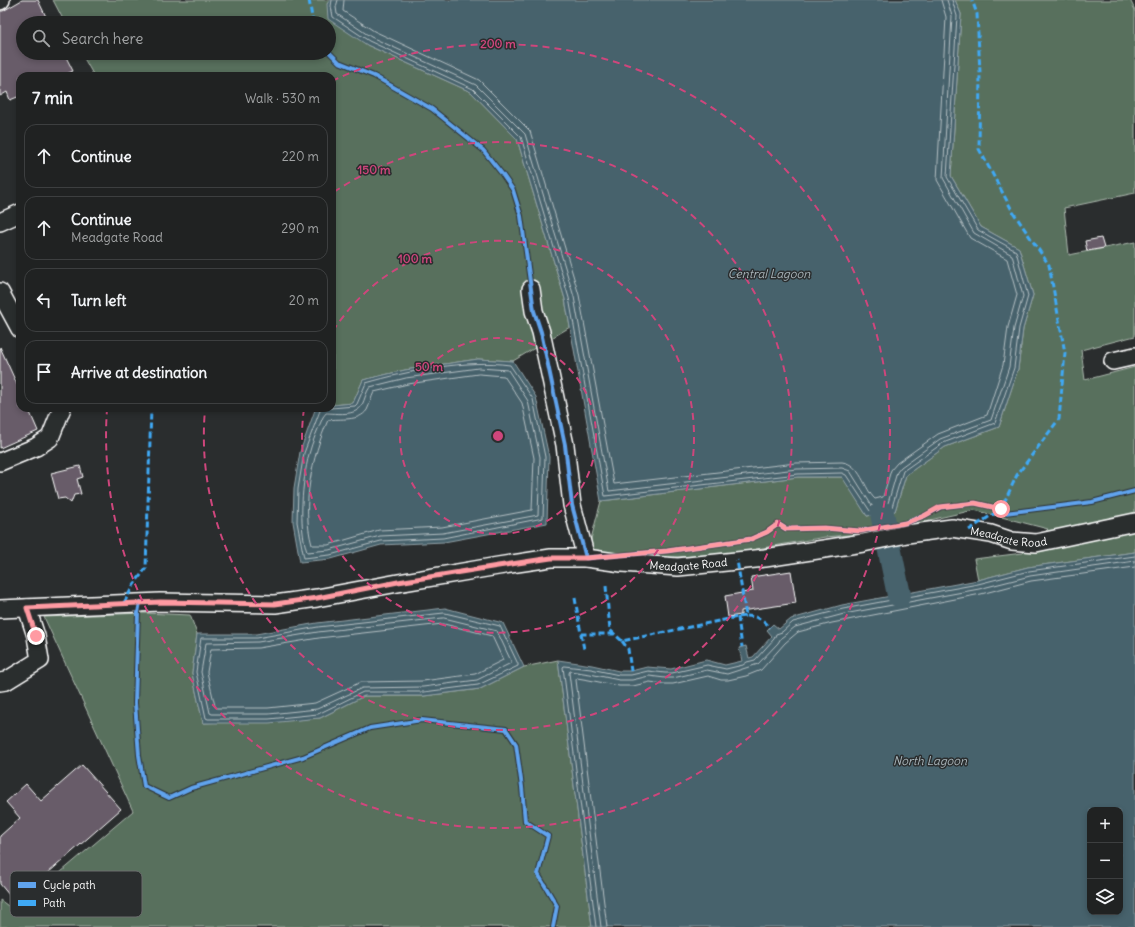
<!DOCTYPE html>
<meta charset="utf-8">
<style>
body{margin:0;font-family:Delius,sans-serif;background:#282a2a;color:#f1f3f6}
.controls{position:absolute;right:12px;bottom:12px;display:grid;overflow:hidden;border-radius:8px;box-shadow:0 2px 6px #0003}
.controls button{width:36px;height:36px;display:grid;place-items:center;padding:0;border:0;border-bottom:1px solid #3d3f40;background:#202222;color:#f1f3f6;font:20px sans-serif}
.stop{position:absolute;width:12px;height:12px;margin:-9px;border:3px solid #ff9aa2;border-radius:50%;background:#fff}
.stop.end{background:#ff9aa2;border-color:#fff;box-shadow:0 1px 4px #0008}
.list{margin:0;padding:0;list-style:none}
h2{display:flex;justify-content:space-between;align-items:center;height:52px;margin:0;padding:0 16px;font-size:17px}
h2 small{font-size:13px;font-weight:400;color:#a2a4a5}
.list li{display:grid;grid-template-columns:26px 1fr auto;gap:12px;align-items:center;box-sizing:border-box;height:64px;margin:0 8px 8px;padding:0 8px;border:1px solid #3d3f40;border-radius:12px}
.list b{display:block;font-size:15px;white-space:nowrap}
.list p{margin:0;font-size:13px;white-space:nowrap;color:#a2a4a5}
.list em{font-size:13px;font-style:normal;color:#a2a4a5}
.icon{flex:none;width:22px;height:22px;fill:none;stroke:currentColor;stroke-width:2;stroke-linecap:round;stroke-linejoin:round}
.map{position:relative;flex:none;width:1135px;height:927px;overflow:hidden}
.search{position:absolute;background:#202222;box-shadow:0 2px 6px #0003;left:16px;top:16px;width:320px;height:44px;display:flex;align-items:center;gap:10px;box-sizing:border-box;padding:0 14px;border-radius:22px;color:#a2a4a5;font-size:15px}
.panel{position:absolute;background:#202222;box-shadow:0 2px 6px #0003;left:16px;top:72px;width:320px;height:340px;border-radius:12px}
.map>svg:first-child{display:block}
.green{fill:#58705d;stroke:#acb8ae}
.water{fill:#47626c;stroke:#91a1a7;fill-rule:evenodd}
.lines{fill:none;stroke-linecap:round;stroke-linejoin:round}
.shore{stroke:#b5c0c4;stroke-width:1}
.river{stroke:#47626c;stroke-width:24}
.building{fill:#675b69;stroke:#fff}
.minor-casing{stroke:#fff;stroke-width:20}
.minor{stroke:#2a2d2e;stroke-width:17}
.quiet{stroke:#3fa9f5;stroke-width:3;stroke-dasharray:6 3;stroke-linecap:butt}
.cycleway-casing{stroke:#2a2d2e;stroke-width:6}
.cycleway{stroke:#60a3ed;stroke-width:4}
.route{stroke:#ff9aa2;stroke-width:5}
.ring{fill:none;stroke:#ce467c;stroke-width:2;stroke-dasharray:7 5}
.labels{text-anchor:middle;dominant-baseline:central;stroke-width:3;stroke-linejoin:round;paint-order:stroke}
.street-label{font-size:11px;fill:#fff;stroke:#2a2d2e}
.water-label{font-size:12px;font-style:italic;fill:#acb8bd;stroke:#2a2d2e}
.key{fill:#2a2d2e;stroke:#6a6c6d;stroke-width:1}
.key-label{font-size:11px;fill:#fff}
.centre{fill:#ce467c;stroke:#2a2d2e;stroke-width:2}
.ring-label{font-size:12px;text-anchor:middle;font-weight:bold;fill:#ce467c;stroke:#2a2d2e;stroke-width:3;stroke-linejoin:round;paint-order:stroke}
</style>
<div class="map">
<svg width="1135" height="927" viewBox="0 0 1135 927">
<rect width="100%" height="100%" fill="#2a2d2e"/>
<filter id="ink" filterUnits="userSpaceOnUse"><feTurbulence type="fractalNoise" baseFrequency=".025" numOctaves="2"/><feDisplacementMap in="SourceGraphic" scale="8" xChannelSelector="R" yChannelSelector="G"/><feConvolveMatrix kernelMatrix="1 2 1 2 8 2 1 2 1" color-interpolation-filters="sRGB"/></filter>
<g filter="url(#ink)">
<g class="green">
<path d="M53 0H330L327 4 367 45 471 92 517 139 565 299 570 327 513 361 478 359 405 370 363 380 353 403 333 405 332 76H94L81 53H329V23H65Z"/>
<path d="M955 0H1130L1135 10V193L1064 208 1069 255 1135 242V336L1081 350 1085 380 1135 367V552L1028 567 978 580 974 559 1023 553 1048 529 974 510 899 527 861 534 825 537 723 555 630 559 586 558 601 501 798 477H843L867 516 895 511 906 475 945 447 999 427 1018 369 1023 329 1033 295 1019 248 981 227 951 176 961 14Z"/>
<path d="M144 613 190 615 197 634 192 673 203 723 320 718 364 696H424L480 689 524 667 558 660 592 927H0V900L15 911 133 811 44 617Z"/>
</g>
<g class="water">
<path d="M330 0H955L961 14 951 176 981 227 1019 248 1033 295 1023 329 1018 369 999 427 945 447 906 475 895 511 867 516 842 477H798L601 501 565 299 517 139 471 92 367 45 328 19 327 4Z"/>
<path d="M478 359 513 361 536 397 549 457 547 523 444 542 381 545 331 559 300 562 293 522 294 488 300 452 315 410 323 408H332L333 405 353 403 363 380 405 370Z"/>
<path d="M1135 552V927H592L558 660 592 665 619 671H631L647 667 671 669 706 660 725 665 742 661 739 648 746 646 749 658 753 657 772 636 767 630 773 624 779 629 791 619 842 605 978 580 1028 567ZM1090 810H1120V912H1090Z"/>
<path d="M445 608 503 623 524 667 480 689 424 696H364L320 718 269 723H203L192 673 197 634H256L317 623Z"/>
</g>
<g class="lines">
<g class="shore">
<path d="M332 0 331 6 333 17 369 41 473 89 521 137 569 298 605 496 798 474 842 473 846 475 870 511 892 507 903 471 943 443 995 423 1014 368 1019 328 1028 296 1016 251 978 230 947 177 957 16 952 0"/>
<path d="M338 0 336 7 337 14 371 37 476 85 525 134 574 297 609 491 797 469 842 468 850 471 872 506 888 503 897 472 901 467 940 439 991 420 1009 367 1014 328 1023 296 1012 255 974 233 943 178 952 16 947 0"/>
<path d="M344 0 343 11 374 31 479 80 530 131 579 295 614 484 796 463 842 462C861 464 864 489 875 499L883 497 891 470 897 463 938 434 987 415 1003 365 1008 327 1017 295 1007 259 970 238 937 180 946 17 941 0"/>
<path d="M479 368 508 370 528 401 540 457 538 515 443 533 380 536 329 550 307 552C298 524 302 483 309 454 312 442 318 429 323 417L326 413C335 413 356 417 362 405 365 399 366 392 370 387L406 378Z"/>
<path d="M479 374 504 376 522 403 534 458 532 510 442 527 379 530 328 545H312C301 506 312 457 328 420 340 418 359 422 367 410 370 404 371 398 374 392L408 384Z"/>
<path d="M321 408 304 453 298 489 297 522 304 558 330 555 381 541 443 538 543 518 545 457 533 399 510 365C467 359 408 371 366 383L357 404 355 406 331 408"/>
<path d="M445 613 500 626 518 664V666L478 685 424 692H363L318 714 269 719H208L206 718 196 672 201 638H257L318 627Z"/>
<path d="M444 618 497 631 511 661V663L477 680 423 687 362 688 317 709 269 714H212L210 713 201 672 206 643 258 642 318 632Z"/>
<path d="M444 624 492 636 503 660 475 674 423 681 361 682 315 703 268 708H217L215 706 207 672 211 649 258 648 319 638Z"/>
<path d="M596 927 563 667 564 666 591 669 619 675H631L648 671 665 673H672L707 665 726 669 743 665 747 662 755 660 774 639 776 634 782 632 793 622 843 609 978 584 1029 571 1135 556"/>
<path d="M601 927 569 673 570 671 590 674 619 680H632L649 676 665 678H673L707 670 727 674 758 664 778 643 781 638 795 627 844 614 979 589 1030 576 1135 561"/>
<path d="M607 927 576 680 577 678 589 680 619 686H633L650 682 664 684H673L708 676 721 680H728L746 676 761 670 785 643 798 632 832 623 981 594 1031 581 1135 567"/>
</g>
<path class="river" d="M882 513 899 595"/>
</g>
<g class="building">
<path d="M22 0H38L49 23H23V53H64L73 71 62 76H20V96L10 100 7 92 0 96V11H3Z"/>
<path d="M1101 238 1104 248 1087 251 1085 241Z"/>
<path d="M0 347 20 391V408H28L38 431 0 448Z"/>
<path d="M80 466 83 477 77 479 81 494 74 495 71 503 65 498 58 499 51 473Z"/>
<path d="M791 571 796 603 741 611V615L728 617 725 596 753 591 751 577Z"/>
<path d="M82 765 121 809 15 902 0 884V836L20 818 6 802 26 784 41 801Z"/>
</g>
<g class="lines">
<defs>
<g id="minor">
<path d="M0 1 1 0"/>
<path d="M0 222 20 213"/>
<path d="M531 289 534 311 541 332 565 445 572 505 586 558"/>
<path d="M0 292 20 329"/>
<path d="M1113 361 1135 356"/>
<path d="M0 462 36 447 50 438 62 408"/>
<path id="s1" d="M0 609 160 602 275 604 317 598 398 583 498 566 551 558H586L622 563 678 567 765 558 863 543 907 534 952 528 991 534 1012 541 1036 543 1135 522"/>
<path d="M0 682 6 681 40 660 36 636 27 608"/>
</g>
</defs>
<use href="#minor" class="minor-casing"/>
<use href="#minor" class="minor"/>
<g class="quiet">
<path d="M309 0 313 23"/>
<path d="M969 530 1001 509 1017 475 1059 419 1065 353 1049 265 1013 212 979 149 980 72 977 14 972 0"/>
<path d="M606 586 610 630 622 641 738 617 746 616 737 560"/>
<path d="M575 598 581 634H615"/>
<path d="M124 603 133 586 146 568 151 408"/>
<path d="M746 616C757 616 762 619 770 627"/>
<path d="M738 617 742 647"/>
<path d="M581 634 584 649"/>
<path d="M622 641 628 649 631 671"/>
</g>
<defs>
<g id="cycleway">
<path d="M329 52 339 62 374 76 432 109 483 150 502 174 513 190 521 216 534 311 541 332 565 445 572 505 586 558 667 551 751 539 767 532 778 524 786 529 824 528 860 531 905 523 924 516 941 507 975 503 1001 509 1005 513 1092 502 1135 491"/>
<path d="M140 602 138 613 135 703 139 755 144 786 169 798 191 788 303 757 370 728 422 720 506 729 516 744 522 787 525 821 548 836 538 874 557 906 553 927"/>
</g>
</defs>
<use href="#cycleway" class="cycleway-casing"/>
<use href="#cycleway" class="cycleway"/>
</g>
</g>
<g class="lines" filter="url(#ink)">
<path class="route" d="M36 636 27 608 160 602 275 604 317 598 398 582 498 566 551 558H586L667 551 751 539 767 532 778 524 786 529 824 528 860 531 905 523 924 516 940 507 975 503 1001 509"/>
</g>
<g class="ring">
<circle cx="498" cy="436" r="98"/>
<path d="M333 331A196 196 0 1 1 304 409"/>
<path d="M334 192A294 294 0 1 1 205 410"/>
<path d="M332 81A392 392 0 1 1 107 409"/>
</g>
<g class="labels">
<g class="street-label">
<text stroke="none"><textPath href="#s1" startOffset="1017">Meadgate Road</textPath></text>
<text stroke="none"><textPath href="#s1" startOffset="693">Meadgate Road</textPath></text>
</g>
<g class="water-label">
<text x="769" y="273">Central Lagoon</text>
<text x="930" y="760">North Lagoon</text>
</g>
</g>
<rect x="10" y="871" width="132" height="46" rx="6" class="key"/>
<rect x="18" y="882" width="18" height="6" fill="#60a3ed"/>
<rect x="18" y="900" width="18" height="6" fill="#3fa9f5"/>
<g class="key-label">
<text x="43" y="889">Cycle path</text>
<text x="43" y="907">Path</text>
</g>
<circle cx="498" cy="436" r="6" class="centre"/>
<g class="ring-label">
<text x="498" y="48">200 m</text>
<text x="374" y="174">150 m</text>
<text x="415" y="263">100 m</text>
<text x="429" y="371">50 m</text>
</g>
</svg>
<div class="controls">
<button>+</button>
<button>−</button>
<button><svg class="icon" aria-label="layers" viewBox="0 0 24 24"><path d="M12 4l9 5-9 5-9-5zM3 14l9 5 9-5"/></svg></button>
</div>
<div class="stop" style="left:1001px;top:509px"></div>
<div class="stop end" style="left:36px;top:636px"></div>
<div class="search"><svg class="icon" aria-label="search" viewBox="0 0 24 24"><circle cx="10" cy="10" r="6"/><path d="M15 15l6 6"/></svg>Search here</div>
<section class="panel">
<h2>7 min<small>Walk · 530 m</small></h2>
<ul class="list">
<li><svg class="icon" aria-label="ahead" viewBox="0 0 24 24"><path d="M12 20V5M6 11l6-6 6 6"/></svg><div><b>Continue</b></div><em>220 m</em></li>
<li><svg class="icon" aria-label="ahead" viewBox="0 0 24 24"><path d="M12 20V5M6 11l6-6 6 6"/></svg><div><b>Continue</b><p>Meadgate Road</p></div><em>290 m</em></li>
<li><svg class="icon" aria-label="left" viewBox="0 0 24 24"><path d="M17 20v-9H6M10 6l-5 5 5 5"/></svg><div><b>Turn left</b></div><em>20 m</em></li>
<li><svg class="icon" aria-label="arrive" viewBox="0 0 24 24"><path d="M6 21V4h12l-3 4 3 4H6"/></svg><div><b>Arrive at destination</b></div></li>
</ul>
</section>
</div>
